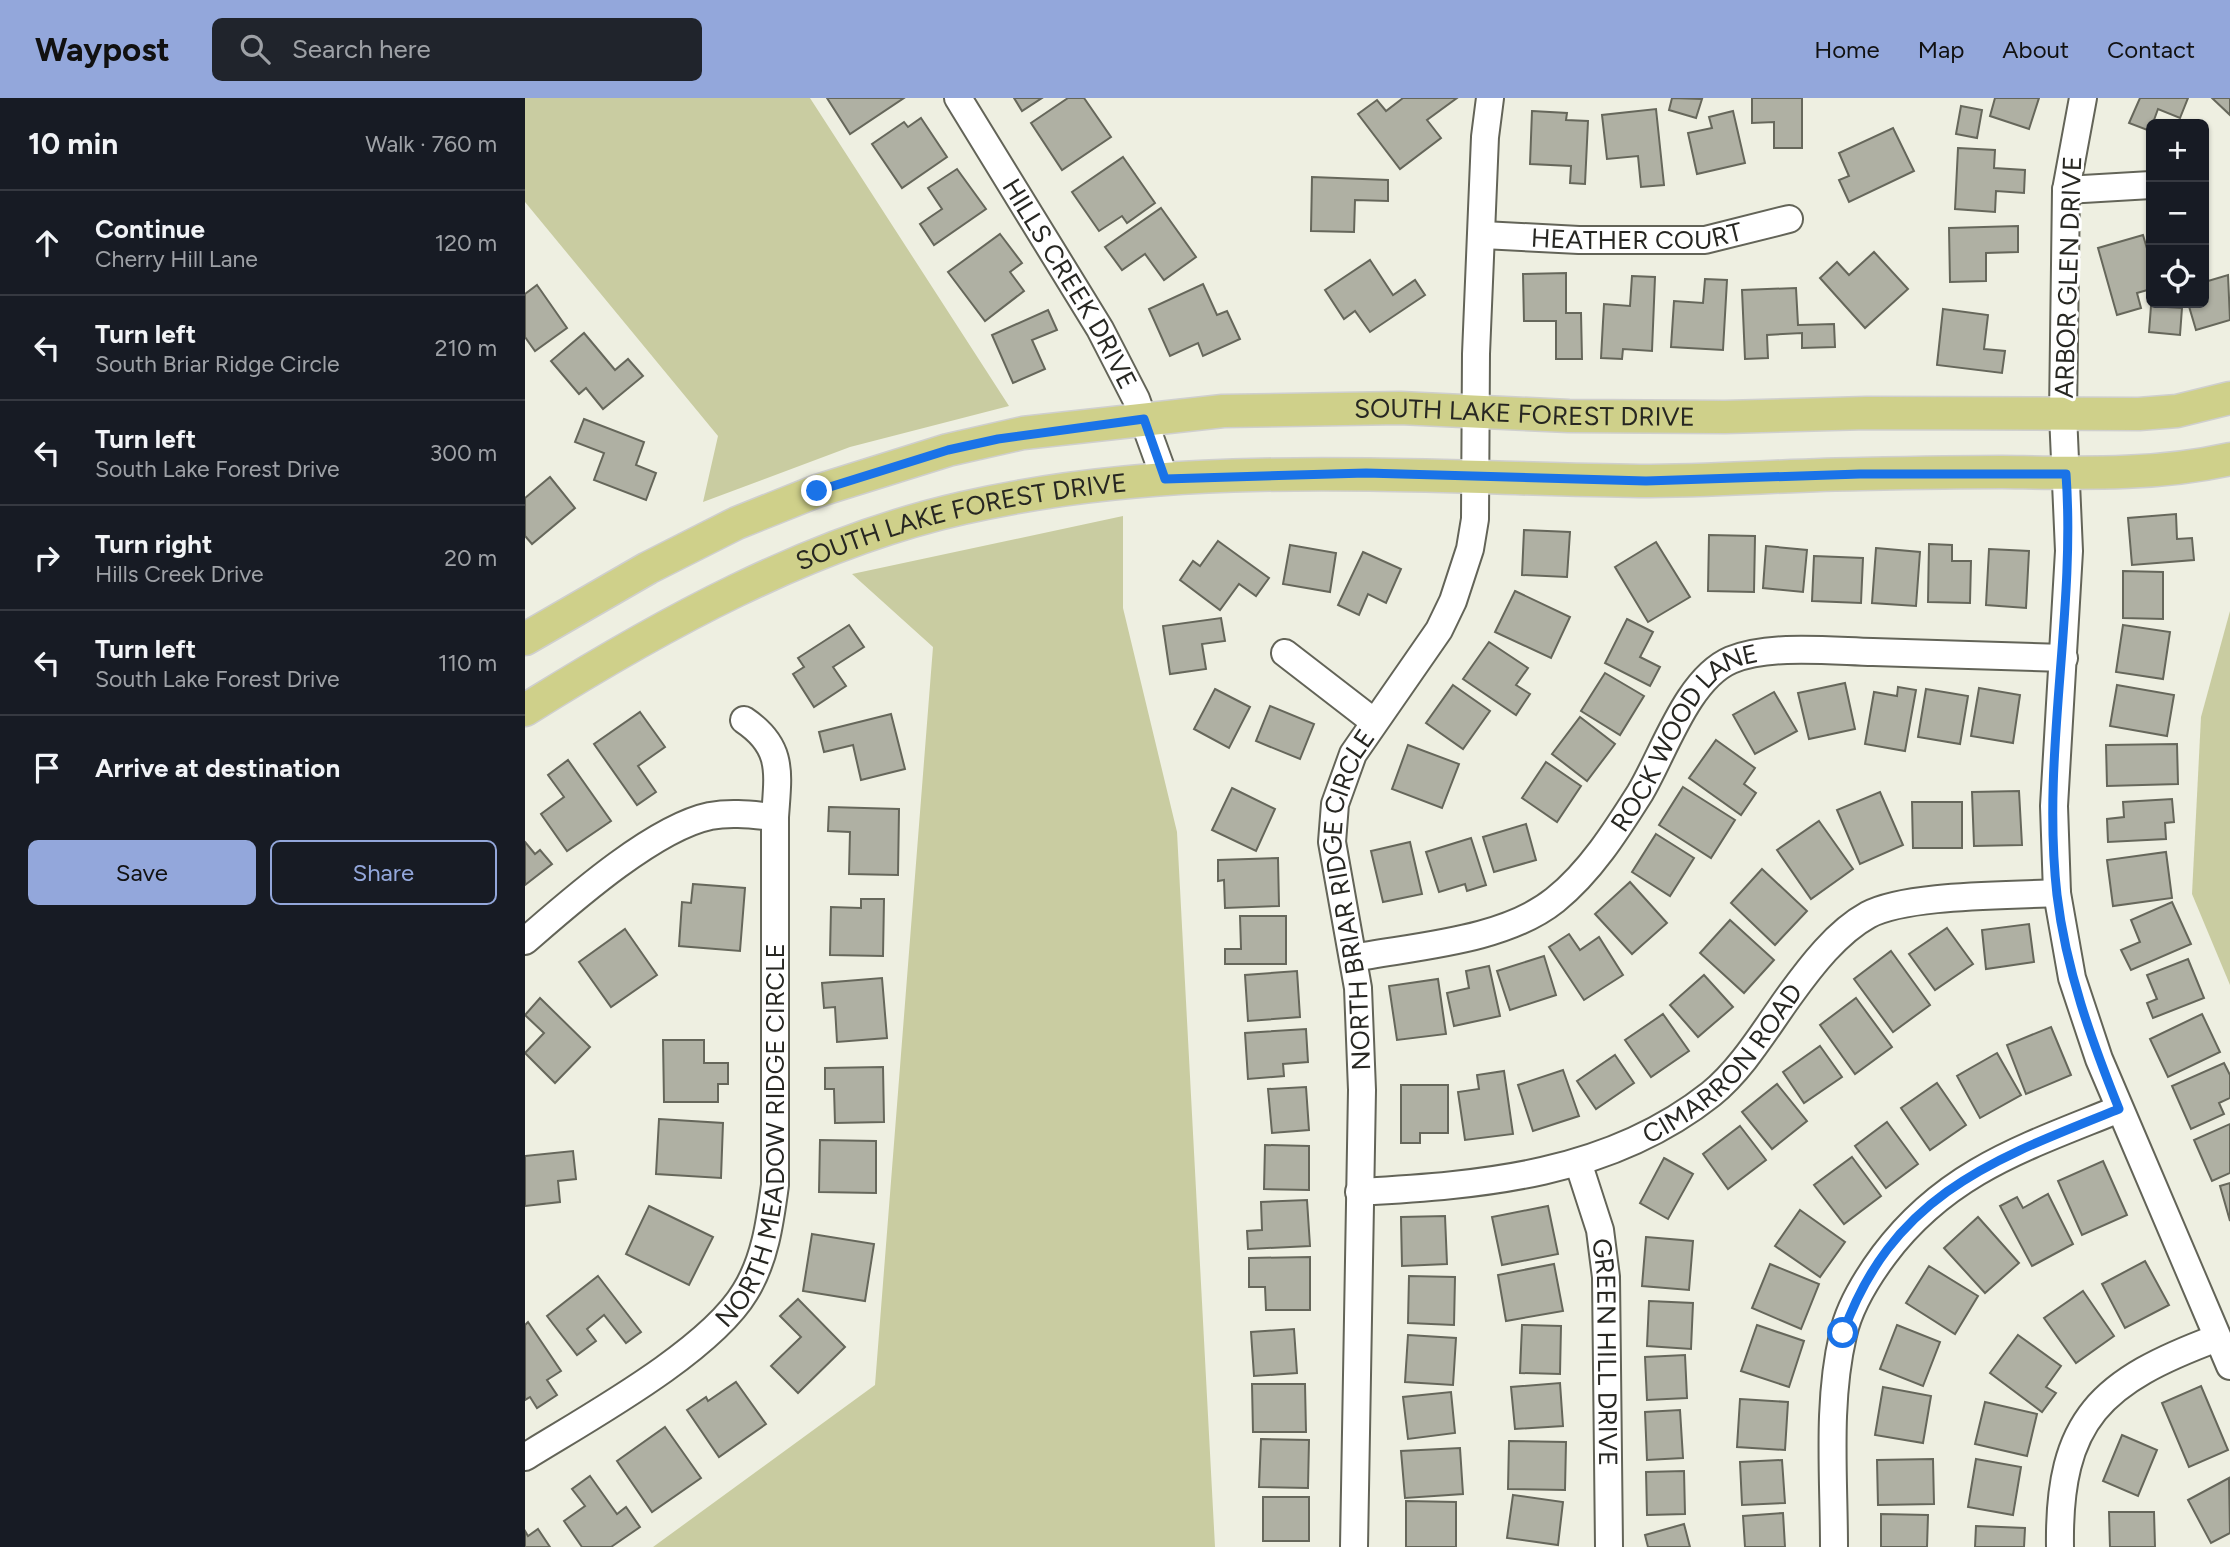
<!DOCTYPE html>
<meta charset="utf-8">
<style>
body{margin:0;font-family:Figtree,sans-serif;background:#20242c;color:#f1f3f6}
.controls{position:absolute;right:21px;top:21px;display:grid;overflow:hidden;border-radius:10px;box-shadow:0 2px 5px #0004}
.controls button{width:63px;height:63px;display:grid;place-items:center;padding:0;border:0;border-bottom:2px solid #363941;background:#171b24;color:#f1f3f6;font:35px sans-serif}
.stop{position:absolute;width:21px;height:21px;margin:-16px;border:5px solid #1a73e8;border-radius:50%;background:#fff}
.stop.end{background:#1a73e8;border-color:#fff;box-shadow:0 2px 7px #0008}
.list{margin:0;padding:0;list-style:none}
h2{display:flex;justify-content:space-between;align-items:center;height:91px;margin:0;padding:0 28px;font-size:30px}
h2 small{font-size:23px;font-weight:400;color:#9ea1a6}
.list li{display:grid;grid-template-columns:46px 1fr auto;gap:21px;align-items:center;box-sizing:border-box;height:105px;padding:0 28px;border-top:2px solid #363941}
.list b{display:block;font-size:26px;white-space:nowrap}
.list p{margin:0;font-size:23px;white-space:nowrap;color:#9ea1a6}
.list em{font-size:23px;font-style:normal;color:#9ea1a6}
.actions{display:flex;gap:14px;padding:21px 28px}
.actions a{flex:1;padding:16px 0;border:2px solid #93a7db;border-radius:10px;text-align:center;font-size:24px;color:#93a7db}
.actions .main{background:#93a7db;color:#111}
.icon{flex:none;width:38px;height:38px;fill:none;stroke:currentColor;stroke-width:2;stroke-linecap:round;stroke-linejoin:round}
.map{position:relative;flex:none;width:1705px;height:1449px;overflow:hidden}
header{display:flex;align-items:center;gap:42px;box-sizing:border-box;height:98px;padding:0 35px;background:#93a7db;color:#111}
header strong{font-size:33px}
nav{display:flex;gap:38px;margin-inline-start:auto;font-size:24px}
.search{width:490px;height:63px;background:#20242c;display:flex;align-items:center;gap:18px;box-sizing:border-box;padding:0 24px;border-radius:10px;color:#9ea1a6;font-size:26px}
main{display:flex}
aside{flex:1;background:#171b24}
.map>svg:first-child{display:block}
.green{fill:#c9cca1}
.building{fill:#afb0a3;stroke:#66675b;stroke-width:2}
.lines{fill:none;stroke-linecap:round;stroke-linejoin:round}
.minor-casing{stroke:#636458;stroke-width:30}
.major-casing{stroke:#cfcfce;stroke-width:35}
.minor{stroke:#fff;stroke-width:26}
.major{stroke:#cfd08a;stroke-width:32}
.route{stroke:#1a73e8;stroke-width:9}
.labels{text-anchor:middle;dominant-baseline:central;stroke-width:6;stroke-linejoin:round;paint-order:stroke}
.street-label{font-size:26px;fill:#272722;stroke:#fff}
</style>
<header>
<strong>Waypost</strong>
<div class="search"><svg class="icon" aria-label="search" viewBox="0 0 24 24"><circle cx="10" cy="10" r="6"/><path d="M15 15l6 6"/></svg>Search here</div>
<nav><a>Home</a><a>Map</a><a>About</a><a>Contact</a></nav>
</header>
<main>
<aside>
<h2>10 min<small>Walk · 760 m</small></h2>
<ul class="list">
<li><svg class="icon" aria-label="ahead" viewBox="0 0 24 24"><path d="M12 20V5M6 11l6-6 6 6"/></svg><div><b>Continue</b><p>Cherry Hill Lane</p></div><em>120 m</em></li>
<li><svg class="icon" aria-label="left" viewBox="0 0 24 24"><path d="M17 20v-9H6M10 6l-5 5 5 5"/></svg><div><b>Turn left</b><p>South Briar Ridge Circle</p></div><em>210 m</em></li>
<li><svg class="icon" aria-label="left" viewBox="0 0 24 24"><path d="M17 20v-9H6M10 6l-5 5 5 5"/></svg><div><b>Turn left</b><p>South Lake Forest Drive</p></div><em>300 m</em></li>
<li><svg class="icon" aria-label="right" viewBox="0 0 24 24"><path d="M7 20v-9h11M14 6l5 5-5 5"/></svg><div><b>Turn right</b><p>Hills Creek Drive</p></div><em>20 m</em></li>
<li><svg class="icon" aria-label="left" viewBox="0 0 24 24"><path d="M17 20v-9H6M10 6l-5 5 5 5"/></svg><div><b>Turn left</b><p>South Lake Forest Drive</p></div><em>110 m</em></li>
<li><svg class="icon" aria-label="arrive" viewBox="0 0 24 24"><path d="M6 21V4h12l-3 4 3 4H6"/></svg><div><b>Arrive at destination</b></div></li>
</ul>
<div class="actions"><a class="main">Save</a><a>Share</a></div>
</aside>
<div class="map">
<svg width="1705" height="1449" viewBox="0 0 1705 1449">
<rect width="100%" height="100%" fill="#eeefe1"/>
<g class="green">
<path d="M0 0H285L484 308 325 349 178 404 193 338 0 104Z"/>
<path d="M598 418V510L652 734 690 1449H128L350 1287 408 549 327 476Z"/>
<path d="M1705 513V887L1667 796 1676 619Z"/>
</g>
<g class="building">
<path d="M302 0H379L325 36Z"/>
<path d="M489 0H517L497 13Z"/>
<path d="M543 0H559L586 39 537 72 506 25Z"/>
<path d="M878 0H932L902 22 916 40 875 71 833 16 852 2 861 13Z"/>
<path d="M1147 0 1177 1 1171 20 1144 12Z"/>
<path d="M1227 0H1277V50H1249V24L1227 25Z"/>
<path d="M1470 0H1514L1504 31 1465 18Z"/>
<path d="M1615 0H1663L1655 20 1633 11 1625 33 1604 25Z"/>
<path d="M1687 0H1705V17Z"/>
<path d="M1436 8 1457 12 1452 40 1431 36Z"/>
<path d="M1131 11 1139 87 1116 89 1113 58 1082 61 1077 17Z"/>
<path d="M1007 13 1042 15 1041 22 1063 23 1060 86 1045 85 1046 68 1005 66Z"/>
<path d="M1208 13 1220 65 1172 76 1163 35 1187 30 1184 19Z"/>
<path d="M396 20 422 59 377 90 347 46 379 24 383 29Z"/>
<path d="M1368 30 1389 73 1324 104 1314 82 1324 78 1314 55Z"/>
<path d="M1433 50 1470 52 1469 70 1500 72 1499 95 1471 93 1470 114 1430 111Z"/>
<path d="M598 59 630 105 602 125 597 118 574 133 547 94Z"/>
<path d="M432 71 461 111 409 147 395 126 417 111 403 90Z"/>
<path d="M787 79 863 82V103L830 102 829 134 786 133Z"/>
<path d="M636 110 671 159 639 182 620 156 597 172 580 149Z"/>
<path d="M1493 128V154L1461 155V183L1425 184 1424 130Z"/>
<path d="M475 136 497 165 485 174 499 193 460 223 423 174Z"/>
<path d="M1618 137 1626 164V191L1612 195 1616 210 1592 217 1573 150Z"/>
<path d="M1349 154 1383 191 1340 230 1295 180 1312 164 1324 177Z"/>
<path d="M845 162 868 197 890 182 900 197 845 234 830 213 819 221 800 192Z"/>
<path d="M1679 171 1683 183 1703 177 1705 222 1671 232 1663 205H1679Z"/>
<path d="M1041 175V215H1056L1057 261H1031V223H999L998 176Z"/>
<path d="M1107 178 1130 179 1127 253 1098 251 1097 261 1076 260 1079 206 1105 208Z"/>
<path d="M1180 181 1202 182 1198 252 1146 249 1149 203 1178 205Z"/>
<path d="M678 186 692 217 702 213 715 241 678 258 673 245 645 258 624 211Z"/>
<path d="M12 187 42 230 10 253 0 239V196Z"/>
<path d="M1271 190 1273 227 1309 226 1310 249 1277 250V235L1242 237 1243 260 1220 261 1217 192Z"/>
<path d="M1626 208 1657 210 1655 237 1624 234Z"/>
<path d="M1418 211 1463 217 1459 251 1480 253 1477 275 1412 267Z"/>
<path d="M523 212 532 232 507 242 520 271 488 285 467 237Z"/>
<path d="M59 235 90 272 103 261 118 278 78 311 61 290 54 296 26 263Z"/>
<path d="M59 321 119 344 111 367 131 375 121 402 69 382 79 355 50 344Z"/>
<path d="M25 379 50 410 7 446 0 438V400Z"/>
<path d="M1651 416 1652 441 1667 440 1669 462 1607 467 1603 420Z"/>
<path d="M999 432 1045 434 1042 479 997 477Z"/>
<path d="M1184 437 1230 438 1229 494 1183 493Z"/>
<path d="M693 443 744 480 731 498 714 486 695 512 655 482 668 463 675 468Z"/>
<path d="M1131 444 1165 499 1123 524 1090 469Z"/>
<path d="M1404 446 1427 447V463H1446L1445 505 1403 504Z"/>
<path d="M765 447 811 455 805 494 758 486Z"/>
<path d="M1241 448 1282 452 1278 494 1238 490Z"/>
<path d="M1351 450 1395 454 1391 508 1347 505Z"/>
<path d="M1464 451 1504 453 1501 510 1461 507Z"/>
<path d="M838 454 876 471 861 505 843 496 834 517 813 507Z"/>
<path d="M1289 458 1338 460 1336 505 1287 503Z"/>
<path d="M1598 473 1638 474V521L1598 520Z"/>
<path d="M990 493 1045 519 1026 560 970 534Z"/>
<path d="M696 520 700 543 677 546 681 571 645 576 638 528Z"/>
<path d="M1102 521 1128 534 1115 559 1135 569 1125 588 1080 565Z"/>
<path d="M324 527 339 549 308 569 321 588 289 609 268 576 279 569 273 560Z"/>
<path d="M1598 527 1645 534 1638 581 1591 574Z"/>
<path d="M964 544 1003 570 991 587 1005 596 991 617 938 581Z"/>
<path d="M1080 575 1119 598 1095 637 1056 613Z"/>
<path d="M1320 585 1330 631 1284 641 1273 595Z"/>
<path d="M928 587 965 613 938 651 901 625Z"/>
<path d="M1592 587 1649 597 1642 638 1585 628Z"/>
<path d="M1373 589 1391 592 1380 653 1340 646 1349 594 1372 598Z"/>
<path d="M1454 590 1495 597 1488 645 1446 638Z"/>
<path d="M690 591 725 609 704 650 669 631Z"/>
<path d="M1401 591 1443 598 1435 646 1393 639Z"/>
<path d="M1249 594 1272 633 1230 656 1208 617Z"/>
<path d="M745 608 789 626 775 661 731 643Z"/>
<path d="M115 614 140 649 113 668 131 694 112 707 69 646Z"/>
<path d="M366 616 380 671 336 682 328 647 299 654 294 634Z"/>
<path d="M1055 619 1090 646 1062 683 1027 656Z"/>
<path d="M1191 642 1230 670 1219 686 1231 695 1216 717 1164 680Z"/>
<path d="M1652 646 1653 686 1582 688 1581 647Z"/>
<path d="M883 647 934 666 917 710 867 691Z"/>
<path d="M43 662 86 723 42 753 16 716 39 699 23 677Z"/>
<path d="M1021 664 1056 688 1032 724 997 700Z"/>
<path d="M1158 689 1210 722 1186 760 1134 727Z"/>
<path d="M707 690 750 711 731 753 687 732Z"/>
<path d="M1494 693 1497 747 1449 748 1447 694Z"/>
<path d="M1355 694 1378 747 1335 766 1312 712Z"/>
<path d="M1647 701 1649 724 1640 725 1641 741 1583 744 1582 721 1599 719 1598 704Z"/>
<path d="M1387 704H1437V750H1388Z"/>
<path d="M304 709 374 711 373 777 324 776 325 734 303 733Z"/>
<path d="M1294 723 1328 771 1286 801 1252 752Z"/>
<path d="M1001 726 1011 762 969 774 958 739Z"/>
<path d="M1131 736 1169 760 1145 798 1107 774Z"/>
<path d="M946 740 961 787 942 793 940 786 914 794 901 754Z"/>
<path d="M0 744 10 756 15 752 27 766 0 787Z"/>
<path d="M885 744 897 796 858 804 846 753Z"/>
<path d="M1641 754 1647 800 1588 808 1582 762Z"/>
<path d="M753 760 754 808 700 810 699 782 693 783V762Z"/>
<path d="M1237 771 1282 813 1250 847 1206 805Z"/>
<path d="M1105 784 1142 825 1107 856 1070 816Z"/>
<path d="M168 786 220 790 215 853 154 848 157 804 166 805Z"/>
<path d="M336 801H359L358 858 305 857 306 809 336 810Z"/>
<path d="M1647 804 1666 846 1606 872 1596 852 1615 844 1606 822Z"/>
<path d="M715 818H761V866H700V851H716Z"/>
<path d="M1205 822 1249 862 1219 895 1175 855Z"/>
<path d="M1504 826 1509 864 1461 871 1457 832Z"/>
<path d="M1422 830 1448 866 1410 892 1384 856Z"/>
<path d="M100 831 132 877 86 909 54 864Z"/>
<path d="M1044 836 1055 852 1074 839 1098 877 1059 902 1024 849Z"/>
<path d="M1366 853 1405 907 1368 934 1329 881Z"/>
<path d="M1019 858 1031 897 985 912 972 873Z"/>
<path d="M1663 861 1679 900 1628 920 1622 905 1632 901 1622 877Z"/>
<path d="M964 868 975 918 929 928 922 895 944 890 941 873Z"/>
<path d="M772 873 775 919 723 923 720 877Z"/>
<path d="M1179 877 1208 909 1173 939 1145 907Z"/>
<path d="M357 880 362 940 312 944 310 909 299 910 297 885Z"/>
<path d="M913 881 921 936 872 942 864 888Z"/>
<path d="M15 900 65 949 30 985 0 955 19 935 0 917Z"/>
<path d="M1331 900 1367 949 1330 976 1295 927Z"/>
<path d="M1138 916 1164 953 1126 979 1100 942Z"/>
<path d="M1677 916 1695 954 1643 979 1625 941Z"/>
<path d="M1526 929 1546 977 1501 996 1482 947Z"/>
<path d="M781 931 783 964 758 966 759 978 723 981 720 935Z"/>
<path d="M138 942H179V965H203V986H193V1004H139Z"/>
<path d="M1295 948 1317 979 1279 1005 1258 974Z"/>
<path d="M1472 955 1496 997 1455 1020 1432 978Z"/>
<path d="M1090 957 1109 985 1071 1011 1052 983Z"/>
<path d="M1699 965 1705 977V1000L1694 1005 1699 1016 1666 1031 1647 988Z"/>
<path d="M358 969 359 1024 310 1025 309 991H300V970Z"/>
<path d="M1038 972 1054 1018 1008 1033 993 987Z"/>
<path d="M979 973 988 1036 940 1042 933 994 954 991 952 977Z"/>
<path d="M1412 985 1441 1027 1405 1052 1376 1010Z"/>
<path d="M1252 986 1282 1023 1247 1051 1217 1014Z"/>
<path d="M876 987H923V1035H895V1045H876Z"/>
<path d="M781 989 784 1032 747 1035 743 991Z"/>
<path d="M134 1021 198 1025 196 1080 131 1076Z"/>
<path d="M1362 1024 1393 1066 1361 1090 1330 1048Z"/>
<path d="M1705 1026V1075L1687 1083 1669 1042Z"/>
<path d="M1215 1028 1241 1062 1203 1091 1178 1056Z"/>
<path d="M295 1042 351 1043V1095L294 1094Z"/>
<path d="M740 1047 784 1048V1092L739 1091Z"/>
<path d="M48 1053 51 1081 33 1083 35 1104 0 1108V1058Z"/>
<path d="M1327 1059 1356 1098 1319 1126 1289 1087Z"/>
<path d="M1139 1060 1168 1076 1143 1121 1115 1105Z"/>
<path d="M1578 1063 1602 1117 1557 1137 1533 1083Z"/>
<path d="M1705 1085V1123L1695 1088Z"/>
<path d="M1523 1096 1548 1146 1507 1168 1475 1108 1492 1099 1498 1110Z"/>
<path d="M782 1102 785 1148 723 1151 722 1133 737 1132 736 1104Z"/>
<path d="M124 1108 188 1139 164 1187 101 1156Z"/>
<path d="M1023 1108 1033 1156 977 1167 967 1119Z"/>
<path d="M1275 1112 1320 1144 1295 1179 1250 1148Z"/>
<path d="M920 1118 922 1166 877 1168 876 1119Z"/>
<path d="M1453 1119 1494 1165 1460 1195 1419 1150Z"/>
<path d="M287 1136 349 1146 340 1203 278 1193Z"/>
<path d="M1121 1139 1168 1143 1164 1192 1117 1188Z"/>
<path d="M785 1159V1212H741L740 1189H724V1160Z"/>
<path d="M1620 1163 1644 1207 1600 1230 1577 1186Z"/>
<path d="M1029 1166 1038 1213 981 1223 973 1177Z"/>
<path d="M1245 1166 1294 1186 1276 1231 1227 1210Z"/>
<path d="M1404 1168 1453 1198 1430 1236 1381 1205Z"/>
<path d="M73 1178 116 1234 101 1245 79 1217 62 1231 71 1243 52 1257 22 1218Z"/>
<path d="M884 1178 930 1179 929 1227 883 1225Z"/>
<path d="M1558 1193 1589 1238 1551 1265 1519 1220Z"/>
<path d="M273 1201 320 1249 273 1295 246 1268 276 1239 255 1218Z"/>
<path d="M1124 1203 1168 1205 1166 1251 1122 1248Z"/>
<path d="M3 1224 36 1273 22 1282 32 1297 12 1310 5 1299 0 1302V1227Z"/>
<path d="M997 1227 1036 1228 1035 1276 995 1275Z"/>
<path d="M1232 1227 1279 1243 1264 1289 1216 1273Z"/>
<path d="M1372 1227 1415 1244 1398 1288 1355 1271Z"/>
<path d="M769 1231 772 1275 729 1278 726 1234Z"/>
<path d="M883 1237 931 1240 928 1287 880 1284Z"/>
<path d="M1493 1237 1536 1268 1521 1289 1531 1295 1517 1314 1465 1275Z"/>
<path d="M1160 1257 1162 1300 1122 1302 1120 1259Z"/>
<path d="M211 1284 241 1326 194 1359 162 1312 181 1299 183 1303Z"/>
<path d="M1035 1285 1038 1328 990 1331 986 1289Z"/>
<path d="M727 1286H780L781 1334H728Z"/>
<path d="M1676 1288 1703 1352 1664 1369 1637 1305Z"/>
<path d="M1358 1289 1406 1298 1398 1345 1350 1337Z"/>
<path d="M926 1294 930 1335 883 1341 878 1299Z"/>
<path d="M1215 1301 1263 1304 1260 1352 1212 1349Z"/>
<path d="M1460 1304 1512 1316 1502 1358 1450 1346Z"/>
<path d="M1155 1312 1158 1360 1122 1362 1120 1314Z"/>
<path d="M140 1329 176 1380 127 1414 92 1363Z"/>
<path d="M1597 1337 1632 1352 1613 1398 1578 1383Z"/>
<path d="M736 1341 784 1342 783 1390 734 1389Z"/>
<path d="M984 1343 1041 1344 1040 1392 983 1391Z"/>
<path d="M935 1350 938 1396 880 1400 876 1353Z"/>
<path d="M1408 1361 1409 1406 1353 1407 1352 1362Z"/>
<path d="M1451 1361 1496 1369 1488 1417 1443 1409Z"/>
<path d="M1257 1362 1260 1405 1217 1407 1215 1364Z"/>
<path d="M1159 1373 1160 1416 1122 1417 1121 1374Z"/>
<path d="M65 1378 92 1416 101 1409 115 1429 86 1449H57L39 1423 60 1408 47 1391Z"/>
<path d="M1704 1380 1705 1435 1686 1445 1663 1402Z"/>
<path d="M988 1397 1038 1404 1033 1447 982 1440Z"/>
<rect x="738" y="1399" width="46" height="44"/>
<path d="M881 1403 931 1404V1449H881Z"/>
<path d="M1584 1414H1629L1630 1449H1585Z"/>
<path d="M1258 1415 1260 1449H1220L1218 1418Z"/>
<path d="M1356 1416 1403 1417 1402 1449H1356Z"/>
<path d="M1159 1426 1165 1449H1123L1120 1437Z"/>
<path d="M1451 1428 1500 1430 1499 1449H1450Z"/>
<path d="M13 1431 25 1449H0V1433L3 1438Z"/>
</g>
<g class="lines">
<defs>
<g id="minor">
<path id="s1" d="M433 0 575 231 611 301 640 381"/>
<path d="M1558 0 1541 92 1538 316 1544 453 1529 708 1532 795 1547 880 1574 961 1705 1268"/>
<path d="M1541 92 1626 87"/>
<path id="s2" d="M958 137 1054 142H1180L1264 121"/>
<path d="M760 555 848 623"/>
<path d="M0 843C45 804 128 730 185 718 207 714 228 717 250 719"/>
<path id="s3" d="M828 860C891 848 979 843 1030 802 1065 774 1091 733 1115 695 1139 655 1162 581 1206 562 1245 546 1306 553 1348 554 1412 556 1475 558 1539 560"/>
<path id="s4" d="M1053 1064 1075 1132 1081 1179 1084 1449"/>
<path id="s5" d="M834 1094C958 1087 1084 1077 1186 996 1218 970 1241 930 1265 897 1286 868 1312 834 1343 817 1382 796 1485 798 1532 795"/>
<path id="s6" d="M0 1359C61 1321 184 1254 220 1194 240 1162 245 1124 250 1087V719C253 675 259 649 219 622"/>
<path id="s7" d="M829 1449 837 992 833 890 807 744 810 706 828 656 914 532 928 503 945 451 950 421 951 256 960 39 965 0"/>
<path d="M1309 1449C1309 1379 1302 1305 1318 1237 1324 1209 1342 1180 1359 1157 1422 1073 1501 1049 1594 1011"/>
<path d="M1535 1449C1533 1320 1577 1283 1692 1240"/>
</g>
<g id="major">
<path id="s8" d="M0 541 123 470 212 425 292 393 423 352 498 335 698 313 875 310 1044 318 1200 319 1342 315 1614 316 1652 313 1705 300"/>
<path id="s9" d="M0 612C134 528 283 445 438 410 661 359 890 380 1115 383 1189 383 1262 377 1336 376 1383 375 1430 374 1477 374 1554 375 1629 378 1705 361"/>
</g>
</defs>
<use href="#minor" class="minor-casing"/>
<use href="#major" class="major-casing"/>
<use href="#minor" class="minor"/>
<use href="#major" class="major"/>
</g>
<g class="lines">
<path class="route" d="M292 393 423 352 473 341 619 321 640 381 841 375 1121 383 1335 376H1541C1551 516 1516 657 1532 797 1541 872 1566 941 1594 1011 1469 1061 1368 1096 1318 1235"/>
</g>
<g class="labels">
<g class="street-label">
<text stroke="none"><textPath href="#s2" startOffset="154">HEATHER COURT</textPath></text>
<text transform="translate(1543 179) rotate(-88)">ARBOR GLEN DRIVE</text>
<text stroke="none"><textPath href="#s1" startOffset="217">HILLS CREEK DRIVE</textPath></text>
<text stroke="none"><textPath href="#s8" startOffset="1045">SOUTH LAKE FOREST DRIVE</textPath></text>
<text stroke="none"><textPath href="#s9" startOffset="480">SOUTH LAKE FOREST DRIVE</textPath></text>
<text stroke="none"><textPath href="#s3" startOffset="424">ROCK WOOD LANE</textPath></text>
<text stroke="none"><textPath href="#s7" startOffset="651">NORTH BRIAR RIDGE CIRCLE</textPath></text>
<text stroke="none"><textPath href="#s5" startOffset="401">CIMARRON ROAD</textPath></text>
<text stroke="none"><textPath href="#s6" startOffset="434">NORTH MEADOW RIDGE CIRCLE</textPath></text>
<text stroke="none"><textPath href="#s4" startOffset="194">GREEN HILL DRIVE</textPath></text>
</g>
</g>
</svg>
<div class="controls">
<button>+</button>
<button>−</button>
<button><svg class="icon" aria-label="locate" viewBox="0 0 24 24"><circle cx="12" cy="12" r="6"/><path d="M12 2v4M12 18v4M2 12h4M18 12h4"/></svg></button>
</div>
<div class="stop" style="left:1318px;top:1235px"></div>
<div class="stop end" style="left:292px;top:393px"></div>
</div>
</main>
